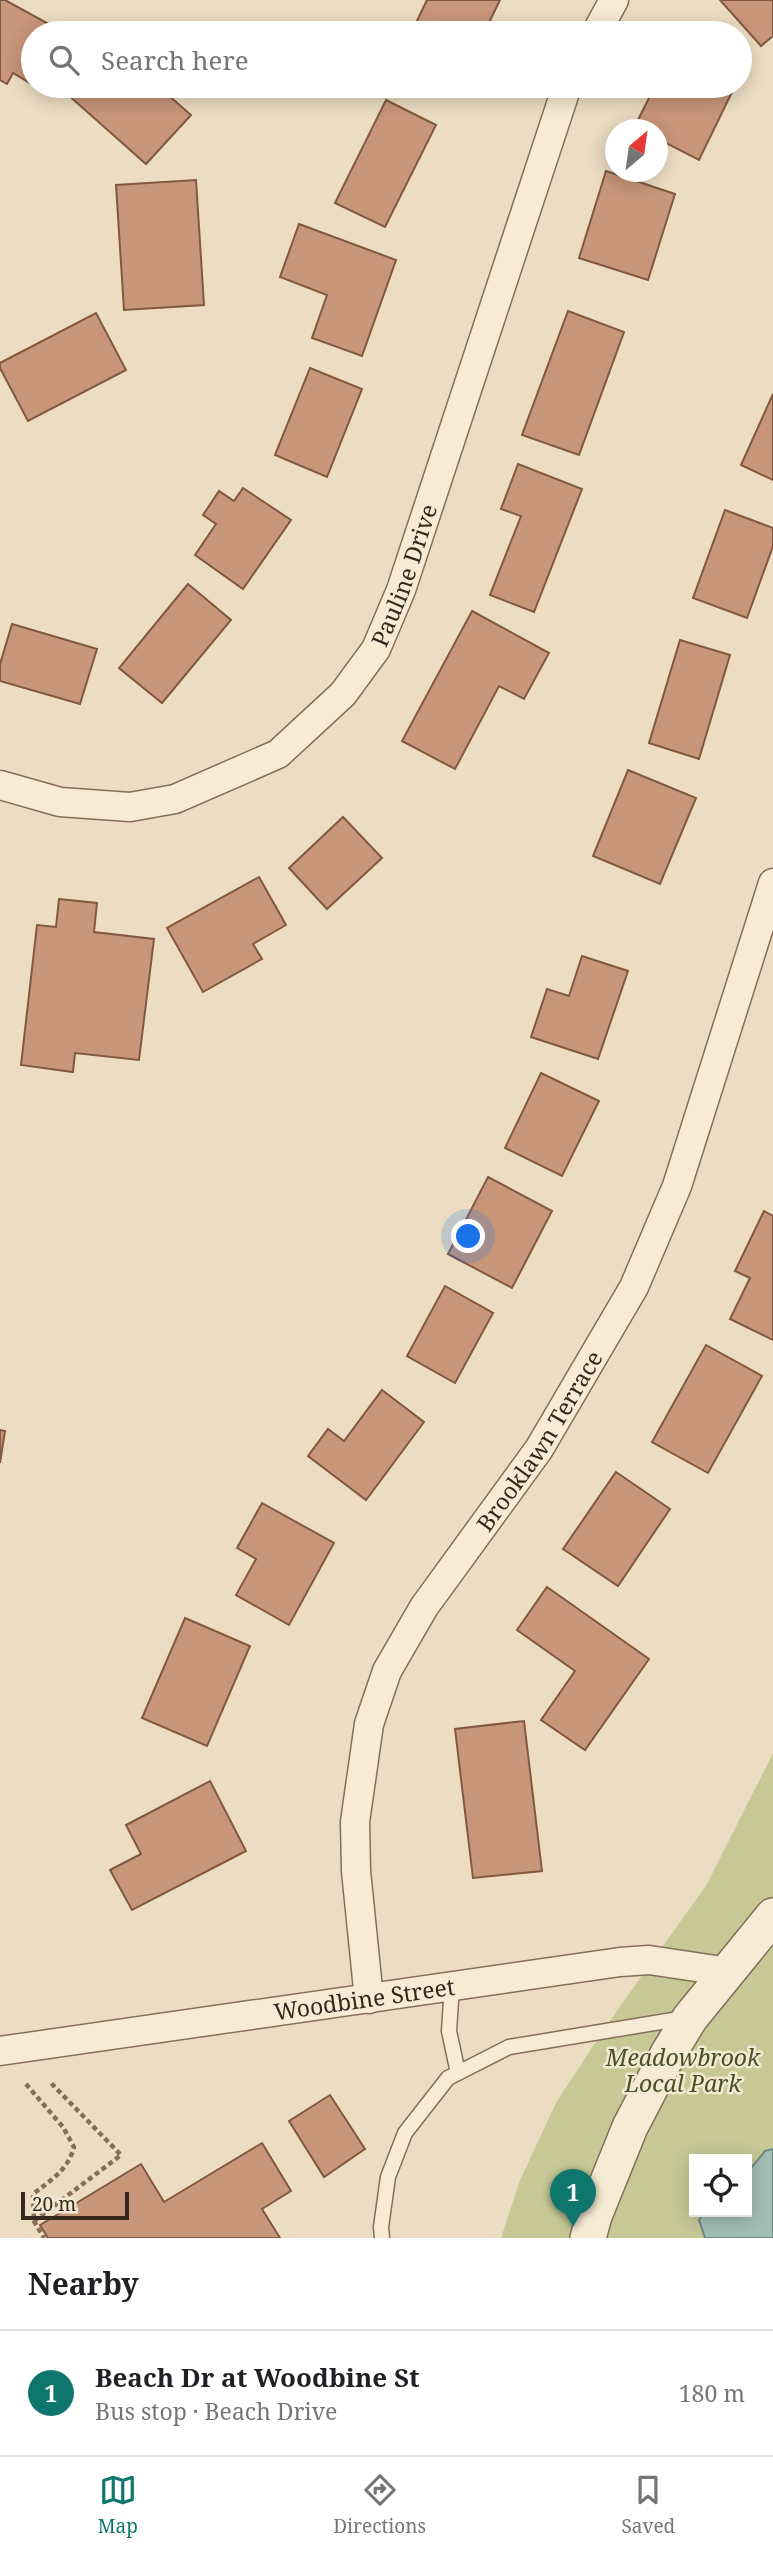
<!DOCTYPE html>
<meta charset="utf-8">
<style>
body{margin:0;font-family:"Noto Serif",serif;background:#f6f6f6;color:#202124}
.controls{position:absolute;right:21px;bottom:21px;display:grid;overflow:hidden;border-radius:0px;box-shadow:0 4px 18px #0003}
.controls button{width:63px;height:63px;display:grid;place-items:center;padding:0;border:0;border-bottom:2px solid #e0e0e0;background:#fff;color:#202124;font:35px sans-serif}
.compass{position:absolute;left:605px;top:119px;width:63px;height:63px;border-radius:50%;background:#fff;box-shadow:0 4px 18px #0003;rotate:29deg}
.scale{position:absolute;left:21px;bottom:18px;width:108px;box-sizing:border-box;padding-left:7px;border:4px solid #35281d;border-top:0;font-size:19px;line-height:24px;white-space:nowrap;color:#35281d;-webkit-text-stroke:5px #f3e8d1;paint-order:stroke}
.you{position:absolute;left:469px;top:1237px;width:24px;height:24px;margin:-18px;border:5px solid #fff;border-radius:50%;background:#1a73e8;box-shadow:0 0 0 10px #1a73e833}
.badge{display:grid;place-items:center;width:46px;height:46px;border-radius:50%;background:#0f766e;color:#fff;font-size:23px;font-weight:700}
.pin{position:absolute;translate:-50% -58px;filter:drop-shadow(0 2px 4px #0008)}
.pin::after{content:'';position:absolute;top:37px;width:24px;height:21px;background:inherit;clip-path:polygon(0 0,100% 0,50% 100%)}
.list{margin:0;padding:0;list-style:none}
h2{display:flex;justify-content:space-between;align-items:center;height:91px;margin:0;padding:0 28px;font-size:30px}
h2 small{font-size:23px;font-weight:400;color:#757577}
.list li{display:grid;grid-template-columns:46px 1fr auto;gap:21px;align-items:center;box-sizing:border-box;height:126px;padding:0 28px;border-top:2px solid #e0e0e0}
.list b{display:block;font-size:26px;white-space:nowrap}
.list p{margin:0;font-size:23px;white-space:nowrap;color:#757577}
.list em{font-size:23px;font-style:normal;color:#757577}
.icon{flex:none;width:38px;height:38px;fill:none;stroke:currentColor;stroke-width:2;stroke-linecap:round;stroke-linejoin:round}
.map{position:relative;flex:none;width:773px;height:2238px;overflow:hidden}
.search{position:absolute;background:#fff;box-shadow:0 4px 18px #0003;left:21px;right:21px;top:21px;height:77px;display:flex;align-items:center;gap:18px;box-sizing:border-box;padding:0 24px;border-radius:38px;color:#757577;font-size:26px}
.sheet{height:217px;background:#fff}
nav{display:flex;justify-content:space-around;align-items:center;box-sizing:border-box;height:98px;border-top:2px solid #e0e0e0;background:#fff;font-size:19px;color:#757577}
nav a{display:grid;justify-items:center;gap:4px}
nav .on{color:#0f766e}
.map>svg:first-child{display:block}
.green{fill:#c6c996;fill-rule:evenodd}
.water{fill:#a4beb5;stroke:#6c8c82;stroke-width:2}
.building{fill:#c89679;stroke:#825841;stroke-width:2}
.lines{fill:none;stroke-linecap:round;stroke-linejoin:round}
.service-casing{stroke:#846e5a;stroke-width:17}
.minor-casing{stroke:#846e5a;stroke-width:31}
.tertiary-casing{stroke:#846e5a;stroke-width:38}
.path{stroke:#846e5a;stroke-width:4.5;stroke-dasharray:5 3.5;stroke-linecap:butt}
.service{stroke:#f7ebd4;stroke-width:14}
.minor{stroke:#f7ebd4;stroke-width:28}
.tertiary{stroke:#f7ebd4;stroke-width:35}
.labels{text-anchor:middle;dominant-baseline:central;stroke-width:5;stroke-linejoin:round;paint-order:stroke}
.street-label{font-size:23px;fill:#35281d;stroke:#f3e8d1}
.park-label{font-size:23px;font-style:italic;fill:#485025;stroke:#f3e8d1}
</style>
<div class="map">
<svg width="773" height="2238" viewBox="0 0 773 2238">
<rect width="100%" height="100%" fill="#ecddc2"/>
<path class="green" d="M773 1753V2238H501L520 2180 556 2103 602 2032 707 1884ZM694 2159H747V2212H694Z"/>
<path class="water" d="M773 2149V2238H705L699 2220 705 2212H747V2173L765 2151Z"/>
<g class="building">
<path d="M0 0H5L65 33H33V85L13 73 7 84 0 80Z"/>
<path d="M427 0H500L484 33H411Z"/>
<path d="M720 0H773V36L761 46Z"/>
<path d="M74 86H158L191 115 146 164 67 94Z"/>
<path d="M437 86H458L454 94Z"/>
<path d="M655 86H735L699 160 658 139V130L634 128Z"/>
<path d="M386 100 436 125 385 227 335 203Z"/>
<path d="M606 171 675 194 648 280 579 258Z"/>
<path d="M196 180 204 305 124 310 116 185Z"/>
<path d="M299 224 396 260 362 356 312 338 327 295 280 277Z"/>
<path d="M568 311 624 332 579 455 522 435Z"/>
<path d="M96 313 126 370 28 421 0 368V363Z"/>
<path d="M310 368 362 389 327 477 275 455Z"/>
<path d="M773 394V480L741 465Z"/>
<path d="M518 464 582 489 534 612 490 595 521 516 501 509Z"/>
<path d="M243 488 291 520 243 589 195 555 216 524 203 515 219 491 234 501Z"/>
<path d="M725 510 773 528V546L747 618 693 598Z"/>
<path d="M188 584 231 620 162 703 119 668Z"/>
<path d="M472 611 549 653 524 699 499 686 455 769 402 741Z"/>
<path d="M12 624 97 649 80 704 0 681V664Z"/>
<path d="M680 640 730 655 699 759 649 743Z"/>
<path d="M628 770 696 798 660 884 593 856Z"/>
<path d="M343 817 382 858 327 909 289 868Z"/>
<path d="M259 877 286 925 253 944 262 959 203 992 167 928Z"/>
<path d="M59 899 97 903 94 932 154 939 139 1060 75 1053 73 1072 21 1065 37 925 56 927Z"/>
<path d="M582 956 628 971 598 1059 531 1037 547 989 569 996Z"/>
<path d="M541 1073 599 1101 562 1176 505 1148Z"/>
<path d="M488 1177 552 1211 512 1288 448 1254Z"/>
<path d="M764 1211 773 1216V1340L730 1319 750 1278 735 1271Z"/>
<path d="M445 1286 493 1313 455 1383 407 1356Z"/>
<path d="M706 1345 762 1376 708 1473 652 1442Z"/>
<path d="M382 1390 424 1422 366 1500 308 1456 328 1429 344 1441Z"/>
<path d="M0 1430 5 1431 0 1463Z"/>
<path d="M616 1472 670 1509 618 1586 563 1549Z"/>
<path d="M262 1503 334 1543 289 1625 236 1595 256 1559 237 1548Z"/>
<path d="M547 1587 649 1659 585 1750 541 1720 575 1671 517 1630Z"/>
<path d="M185 1618 250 1646 207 1746 142 1718Z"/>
<path d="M524 1721 542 1871 473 1878 455 1729Z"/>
<path d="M210 1781 246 1851 132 1910 110 1870 141 1854 126 1825Z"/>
<path d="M330 2095 365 2149 324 2177 289 2121Z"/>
<path d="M262 2143 291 2191 262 2209 280 2238H48L40 2225 141 2164 164 2202Z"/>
</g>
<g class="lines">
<defs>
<g id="service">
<path d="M452 1986 449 2031 458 2073"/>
<path d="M382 2238 381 2227 388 2177 405 2133 448 2078 509 2047 685 2018"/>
</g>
<g id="minor">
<path d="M596 33 614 0"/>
<path id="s1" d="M0 785 60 802 130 807 175 799 278 754 343 694 376 649 401 590 567 86"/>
<path id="s2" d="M369 1999 356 1871 355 1822 369 1724 387 1671 424 1607 539 1449 634 1287 677 1186 773 883"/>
<path id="s3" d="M0 2051 620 1962 649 1960 729 1972"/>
</g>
<path id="tertiary" d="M588 2238 594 2216 630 2127 668 2054 690 2018 773 1916"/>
</defs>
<use href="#service" class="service-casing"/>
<use href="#minor" class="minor-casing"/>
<use href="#tertiary" class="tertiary-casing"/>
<g class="path">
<path d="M26 2084 63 2127 74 2147C68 2170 51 2180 33 2194L34 2221 44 2238"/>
<path d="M34 2221 121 2155 50 2082"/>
</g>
<use href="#service" class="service"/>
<use href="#minor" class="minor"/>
<use href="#tertiary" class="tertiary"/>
</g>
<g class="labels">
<g class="street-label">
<text stroke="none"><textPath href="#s1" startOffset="514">Pauline Drive</textPath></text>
<text stroke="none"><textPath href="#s2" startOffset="609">Brooklawn Terrace</textPath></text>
<text stroke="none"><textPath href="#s3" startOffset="368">Woodbine Street</textPath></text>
</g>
<g class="park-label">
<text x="683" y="2057">Meadowbrook<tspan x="683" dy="26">Local Park</tspan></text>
</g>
</g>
</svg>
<div class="controls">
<button><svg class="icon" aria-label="locate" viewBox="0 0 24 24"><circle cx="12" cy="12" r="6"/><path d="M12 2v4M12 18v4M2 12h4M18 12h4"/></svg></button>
</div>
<svg class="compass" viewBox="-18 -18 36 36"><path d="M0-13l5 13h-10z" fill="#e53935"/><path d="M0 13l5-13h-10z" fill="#757577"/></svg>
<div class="scale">20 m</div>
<div class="you"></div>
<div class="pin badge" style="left:573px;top:2227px">1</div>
<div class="search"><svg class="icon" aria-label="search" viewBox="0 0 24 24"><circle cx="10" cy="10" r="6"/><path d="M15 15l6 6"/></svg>Search here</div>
</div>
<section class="sheet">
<h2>Nearby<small></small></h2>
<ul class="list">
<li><span class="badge">1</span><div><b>Beach Dr at Woodbine St</b><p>Bus stop · Beach Drive</p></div><em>180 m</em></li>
</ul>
</section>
<nav>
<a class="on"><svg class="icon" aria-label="map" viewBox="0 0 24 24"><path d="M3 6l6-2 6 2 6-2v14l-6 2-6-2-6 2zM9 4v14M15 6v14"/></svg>Map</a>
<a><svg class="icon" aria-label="directions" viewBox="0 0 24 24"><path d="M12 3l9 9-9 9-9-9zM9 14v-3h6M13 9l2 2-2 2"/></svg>Directions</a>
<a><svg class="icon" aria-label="saved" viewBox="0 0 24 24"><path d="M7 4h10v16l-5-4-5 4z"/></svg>Saved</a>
</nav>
